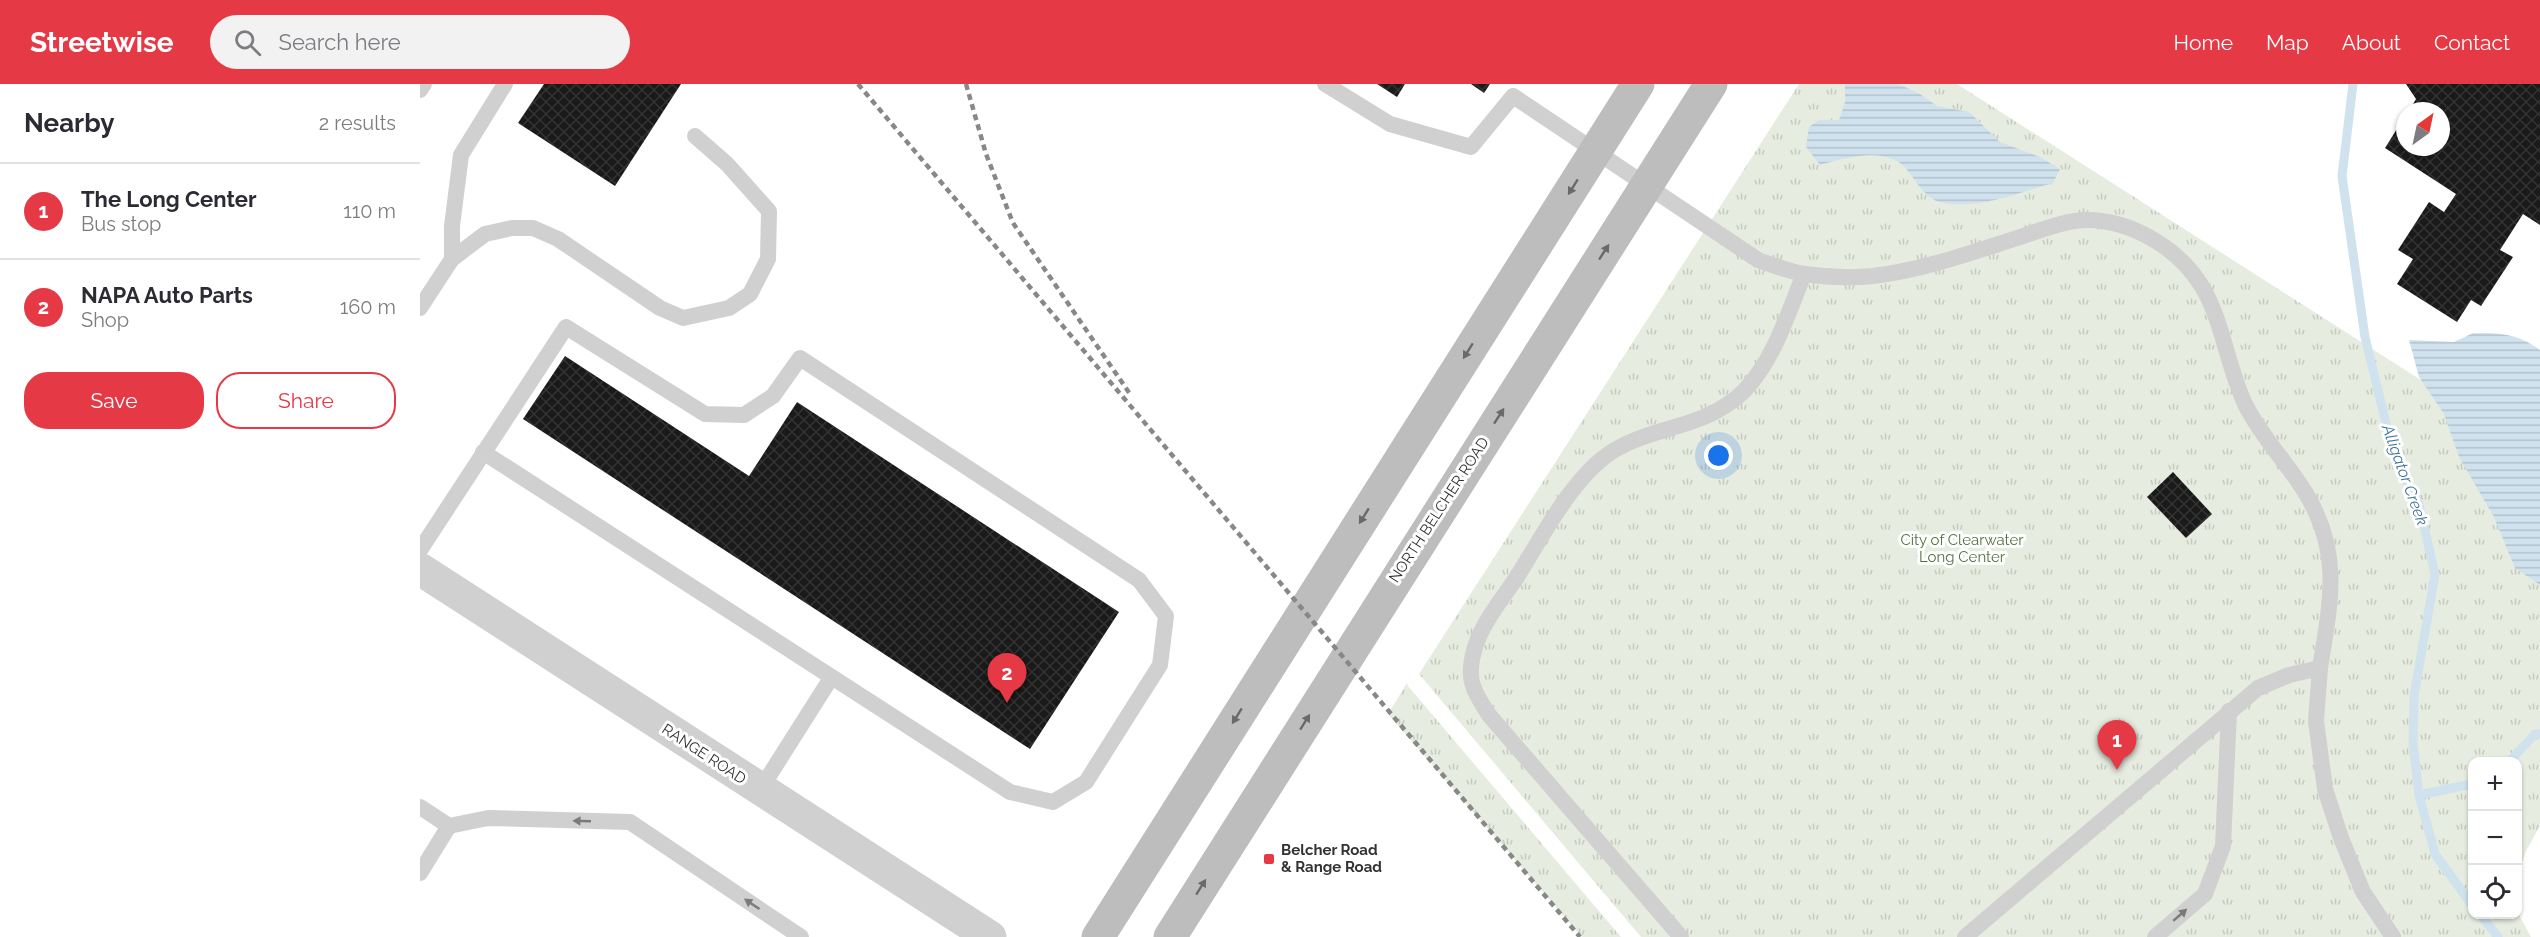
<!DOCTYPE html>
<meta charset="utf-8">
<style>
body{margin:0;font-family:Raleway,sans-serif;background:#f2f2f3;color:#2b2b33}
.controls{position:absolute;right:18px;bottom:18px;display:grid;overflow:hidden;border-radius:12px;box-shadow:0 2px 4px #0004}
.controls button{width:54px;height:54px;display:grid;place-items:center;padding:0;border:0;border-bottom:2px solid #e1e1e2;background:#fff;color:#2b2b33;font:30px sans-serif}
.compass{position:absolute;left:1976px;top:18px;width:54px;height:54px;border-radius:50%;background:#fff;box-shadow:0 2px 4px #0004;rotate:33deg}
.you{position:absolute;left:1299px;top:372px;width:21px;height:21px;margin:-15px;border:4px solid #fff;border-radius:50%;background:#1a73e8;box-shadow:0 0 0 9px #1a73e833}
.badge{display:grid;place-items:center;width:39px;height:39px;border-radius:50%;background:#e63946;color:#fff;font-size:20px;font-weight:700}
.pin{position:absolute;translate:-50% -50px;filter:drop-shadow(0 2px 3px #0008)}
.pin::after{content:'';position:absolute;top:32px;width:21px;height:18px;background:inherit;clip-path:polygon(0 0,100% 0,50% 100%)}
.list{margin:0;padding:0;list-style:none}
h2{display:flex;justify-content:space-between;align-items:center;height:78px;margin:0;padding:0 24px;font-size:26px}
h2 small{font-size:20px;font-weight:400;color:#7c7c81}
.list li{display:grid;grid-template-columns:39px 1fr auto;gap:18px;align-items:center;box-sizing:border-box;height:96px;padding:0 24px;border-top:2px solid #e1e1e2}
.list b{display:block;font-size:22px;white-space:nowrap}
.list p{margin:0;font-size:20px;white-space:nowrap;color:#7c7c81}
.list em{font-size:20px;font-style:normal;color:#7c7c81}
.actions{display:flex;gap:12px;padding:18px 24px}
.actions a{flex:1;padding:14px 0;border:2px solid #e63946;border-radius:24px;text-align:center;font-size:21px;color:#e63946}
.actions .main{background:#e63946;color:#fff}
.icon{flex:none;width:33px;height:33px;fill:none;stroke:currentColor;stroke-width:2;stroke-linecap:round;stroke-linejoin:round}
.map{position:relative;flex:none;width:2120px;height:853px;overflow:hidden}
header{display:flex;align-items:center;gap:36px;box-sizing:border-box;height:84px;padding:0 30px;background:#e63946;color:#fff}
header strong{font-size:28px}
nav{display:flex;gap:33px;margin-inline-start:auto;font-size:21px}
.search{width:420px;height:54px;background:#f2f2f3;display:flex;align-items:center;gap:15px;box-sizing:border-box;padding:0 21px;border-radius:33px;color:#7c7c81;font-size:22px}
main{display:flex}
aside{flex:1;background:#fff}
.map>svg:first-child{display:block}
.park{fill:url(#park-tufts)}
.water{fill:url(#water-rules)}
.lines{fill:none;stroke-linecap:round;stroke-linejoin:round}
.stream{stroke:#cfe2ee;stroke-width:9}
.building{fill:url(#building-cross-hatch)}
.service{stroke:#d0d0d0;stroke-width:16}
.minor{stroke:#d0d0d0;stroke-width:33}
.secondary{stroke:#bdbdbd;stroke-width:33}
.rail{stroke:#888;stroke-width:4.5;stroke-dasharray:6 4.5;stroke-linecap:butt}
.oneway{fill:#6a6a6a}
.oneway2{fill:#7a7a7a}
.poi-dot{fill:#e63946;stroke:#fff;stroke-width:2}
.labels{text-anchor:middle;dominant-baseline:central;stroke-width:6;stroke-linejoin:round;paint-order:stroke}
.street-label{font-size:15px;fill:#333;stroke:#fff}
.park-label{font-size:15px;fill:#56703f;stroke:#fff}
.poi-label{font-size:15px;font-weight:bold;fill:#333;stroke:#fff;text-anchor:start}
.water-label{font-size:16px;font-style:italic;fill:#3f7597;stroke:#fff}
</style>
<header>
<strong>Streetwise</strong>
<div class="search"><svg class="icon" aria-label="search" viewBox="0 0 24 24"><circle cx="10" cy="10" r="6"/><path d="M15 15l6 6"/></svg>Search here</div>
<nav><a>Home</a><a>Map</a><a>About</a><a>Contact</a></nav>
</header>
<main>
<aside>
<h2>Nearby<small>2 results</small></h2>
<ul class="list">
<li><span class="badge">1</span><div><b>The Long Center</b><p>Bus stop</p></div><em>110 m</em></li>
<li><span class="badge">2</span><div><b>NAPA Auto Parts</b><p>Shop</p></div><em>160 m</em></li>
</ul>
<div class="actions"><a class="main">Save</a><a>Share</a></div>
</aside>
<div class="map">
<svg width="2120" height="853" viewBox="0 0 2120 853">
<defs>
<pattern id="park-tufts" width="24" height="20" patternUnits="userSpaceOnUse" patternTransform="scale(1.5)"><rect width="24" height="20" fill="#e6ecdf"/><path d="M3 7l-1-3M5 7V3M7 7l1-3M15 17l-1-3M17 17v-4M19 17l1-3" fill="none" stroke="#c6cbc0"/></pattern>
<pattern id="water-rules" width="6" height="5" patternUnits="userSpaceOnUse" patternTransform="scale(1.5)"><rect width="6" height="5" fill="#cfe2ee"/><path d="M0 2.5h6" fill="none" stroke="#b2c2cd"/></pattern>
<pattern id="building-cross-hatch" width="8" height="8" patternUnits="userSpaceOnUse" patternTransform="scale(1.5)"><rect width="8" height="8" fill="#1a1a1a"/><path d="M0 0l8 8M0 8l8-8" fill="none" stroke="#333"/></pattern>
</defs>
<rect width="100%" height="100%" fill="#fff"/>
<g class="park">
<path d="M1379 0H1537L2120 372V742L2106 767 2098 790V678H2052V830L2098 829 2111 853H1221L999 590Z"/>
<path d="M987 599 988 602 1201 853H1162L968 630Z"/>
</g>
<g class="water">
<path d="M1425 0H1477L1497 8 1517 22 1549 28 1580 58 1620 73 1640 85 1633 99C1598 109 1561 125 1524 119 1499 115 1493 85 1477 77 1453 65 1424 75 1400 81L1386 63 1389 43 1399 36H1419L1425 18Z"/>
<path d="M2053 249C2080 249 2097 249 2120 266V501L2095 484 2074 433 2039 373 2024 330 1999 293 1989 256 2034 258Z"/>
</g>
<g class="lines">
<g class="stream">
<path d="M1933 0 1922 92 1945 253 1972 364 1999 421 2015 490 1994 612 1993 660 1999 711 2015 770 2052 821"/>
<path d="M2089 678 2115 650H2120"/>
<path d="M1999 711 2052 700"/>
<path d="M2060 830 2078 853"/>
</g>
</g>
<g class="building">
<path d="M124 0H261L195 102 98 39Z"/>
<path d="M957 0H985L977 13Z"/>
<path d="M1051 0H1070L1064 9Z"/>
<path d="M1986 0H2120V141L2103 130 2080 166 2093 173 2061 222 2051 216 2037 238 1977 200 1993 175 1978 166 2009 118 2024 128 2036 110 1965 64 1985 32V63H2021V27H1989L1996 15Z"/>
<path d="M145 272 329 392 377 318 699 528 610 665 103 335Z"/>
<path d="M1753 388 1792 430 1766 454 1727 413Z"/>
</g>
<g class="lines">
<g class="service">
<path d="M905 0 970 40 1051 63 1093 12 1338 176C1353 181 1370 188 1385 190 1406 193 1432 194 1453 192 1503 186 1550 169 1597 154 1619 147 1645 136 1667 136 1711 136 1758 164 1781 201 1804 238 1807 285 1827 324 1844 356 1870 382 1888 413 1922 472 1910 520 1900 584L1869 591 1838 604 1545 853"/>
<path d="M0 6 4 0"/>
<path d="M32 175 65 150 92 144H113L138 155 240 224 263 234 309 224 330 210 348 175 349 127 307 80 275 52"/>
<path d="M0 224 32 175V142L41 71 85 0"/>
<path d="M0 466 146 243 285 330 324 331 353 312 380 274 719 496 746 532 740 581 666 698 633 718 590 708 63 368"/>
<path d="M1900 584 1896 637 1905 705 1921 754 1943 808 1973 853"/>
<path d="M340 706 411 594"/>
<path d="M0 723 29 742 68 734 210 738 381 853"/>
<path d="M0 789 29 742"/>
<path d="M1261 853 1069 631C1061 618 1049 602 1051 585 1051 578 1053 570 1055 563 1063 538 1082 515 1097 493 1122 453 1153 392 1193 367 1237 340 1284 346 1324 307 1354 276 1368 229 1384 190"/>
<path d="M1735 853 1785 810 1803 762 1809 627"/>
</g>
<path class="minor" d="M0 485 570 853"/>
<g class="secondary">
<path d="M678 853 1218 0"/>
<path d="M750 853 1291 0"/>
</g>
<g class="rail">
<path d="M438 0 1160 853"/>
<path d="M546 0 566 70 593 139 710 310"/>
</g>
</g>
<defs><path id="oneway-solid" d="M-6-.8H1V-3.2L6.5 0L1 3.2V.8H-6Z" transform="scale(1.5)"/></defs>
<g class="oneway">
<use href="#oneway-solid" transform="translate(1153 103) rotate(122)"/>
<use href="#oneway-solid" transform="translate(1184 168) rotate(-57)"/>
<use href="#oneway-solid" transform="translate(1048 267) rotate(122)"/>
<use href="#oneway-solid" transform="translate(1079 332) rotate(-57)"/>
<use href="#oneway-solid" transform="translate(944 432) rotate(122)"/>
<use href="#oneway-solid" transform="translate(817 632) rotate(122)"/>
<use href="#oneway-solid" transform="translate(885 638) rotate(-58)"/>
<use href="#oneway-solid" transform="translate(781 803) rotate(-58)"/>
</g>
<g class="oneway2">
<use href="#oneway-solid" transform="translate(162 737) rotate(-178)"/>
<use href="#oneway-solid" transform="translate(332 820) rotate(-146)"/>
<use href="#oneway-solid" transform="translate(1760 831) rotate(-41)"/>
</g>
<rect class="poi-dot" x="843" y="769" width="12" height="12" rx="3"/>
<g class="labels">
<g class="street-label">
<text transform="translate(1019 426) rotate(-57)">NORTH BELCHER ROAD</text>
<text transform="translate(284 670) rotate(33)">RANGE ROAD</text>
</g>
<g class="park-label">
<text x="1542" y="456">City of Clearwater<tspan x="1542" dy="17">Long Center</tspan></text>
</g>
<g class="poi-label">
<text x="861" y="766">Belcher Road<tspan x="861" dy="17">&amp; Range Road</tspan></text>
</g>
<g class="water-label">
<text transform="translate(1985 391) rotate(70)">Alligator Creek</text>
</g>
</g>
</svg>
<div class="controls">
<button>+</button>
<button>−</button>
<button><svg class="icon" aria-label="locate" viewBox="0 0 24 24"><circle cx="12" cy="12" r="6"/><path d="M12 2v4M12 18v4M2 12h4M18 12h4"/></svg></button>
</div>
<svg class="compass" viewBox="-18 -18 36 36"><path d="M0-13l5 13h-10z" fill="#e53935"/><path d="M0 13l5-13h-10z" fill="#7c7c81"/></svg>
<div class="you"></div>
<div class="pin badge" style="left:1697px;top:686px">1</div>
<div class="pin badge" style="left:587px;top:619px">2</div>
</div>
</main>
